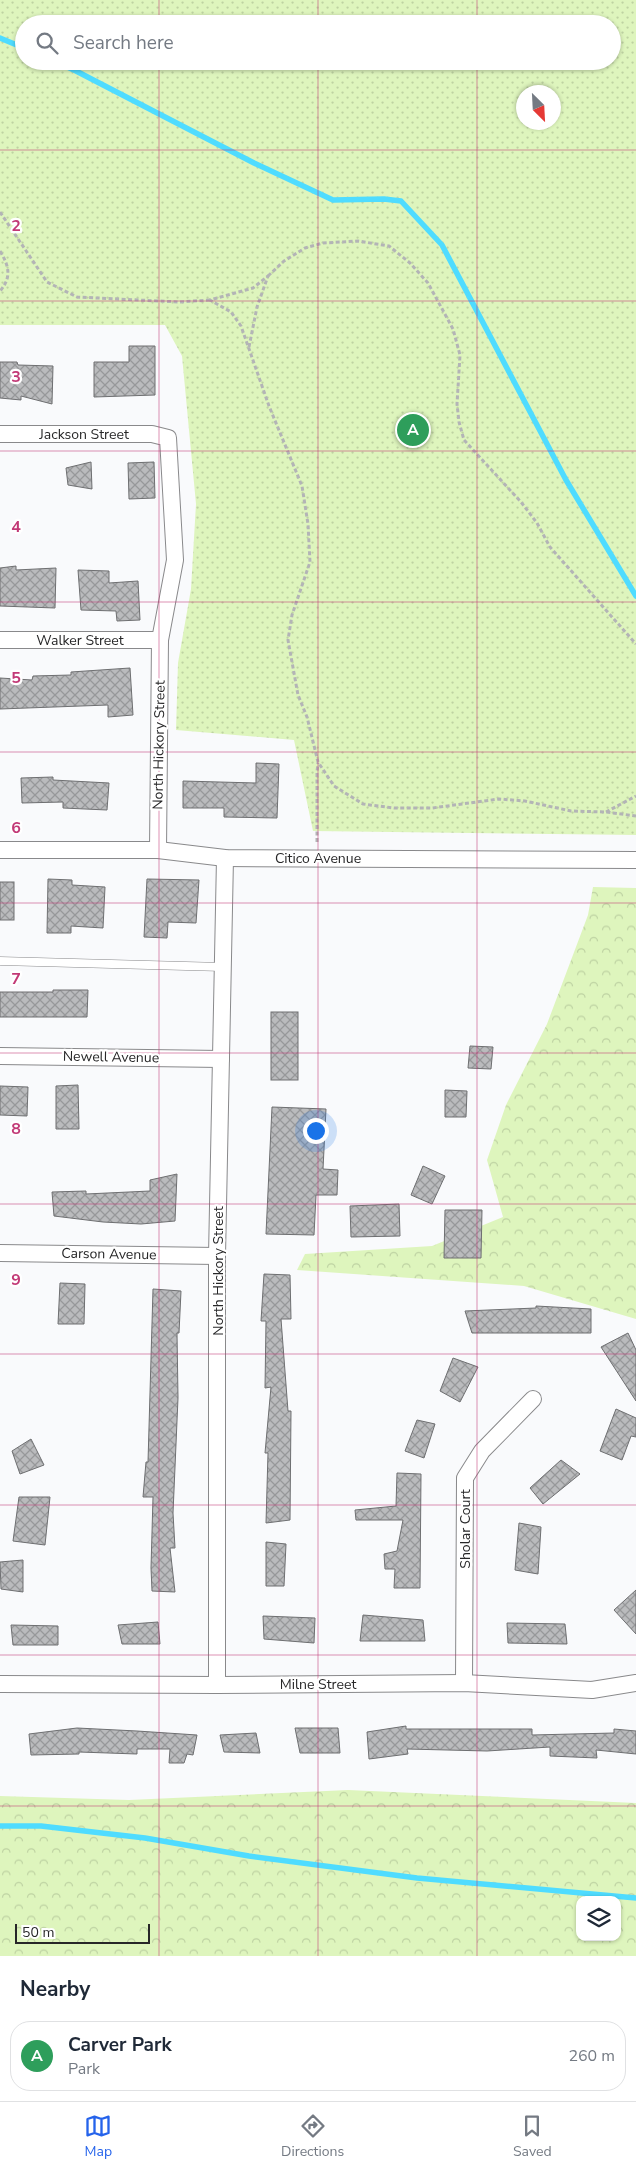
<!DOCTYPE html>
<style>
body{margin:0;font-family:"Nunito Sans",sans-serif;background:#f2f2f3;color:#1f2937}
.controls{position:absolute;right:15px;bottom:15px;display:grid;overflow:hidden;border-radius:10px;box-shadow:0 1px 4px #0004}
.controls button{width:45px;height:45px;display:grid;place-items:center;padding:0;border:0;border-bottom:1px solid #e0e1e3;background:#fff;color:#1f2937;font:25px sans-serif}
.compass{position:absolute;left:516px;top:85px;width:45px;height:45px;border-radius:50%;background:#fff;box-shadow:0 1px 4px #0004;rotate:156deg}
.scale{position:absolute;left:15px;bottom:12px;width:135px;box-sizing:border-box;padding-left:5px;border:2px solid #272728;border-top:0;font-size:14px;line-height:18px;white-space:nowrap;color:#272728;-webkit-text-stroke:4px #fff;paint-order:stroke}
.you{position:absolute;left:315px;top:1130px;width:18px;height:18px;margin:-12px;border:4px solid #fff;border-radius:50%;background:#1a73e8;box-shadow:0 0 0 8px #1a73e833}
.badge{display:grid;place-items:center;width:32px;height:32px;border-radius:50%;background:#2563eb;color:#fff;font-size:16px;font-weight:700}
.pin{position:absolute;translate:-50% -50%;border:2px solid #fff;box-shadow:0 1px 5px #0006}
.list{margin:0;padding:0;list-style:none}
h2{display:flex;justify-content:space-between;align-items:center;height:65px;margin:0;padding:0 20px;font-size:21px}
h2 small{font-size:16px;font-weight:400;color:#747a83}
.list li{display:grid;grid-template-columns:32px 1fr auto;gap:15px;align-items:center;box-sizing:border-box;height:70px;margin:0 10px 10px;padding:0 10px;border:1px solid #e0e1e3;border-radius:20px}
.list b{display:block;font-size:19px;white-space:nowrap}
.list p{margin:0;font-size:16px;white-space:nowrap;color:#747a83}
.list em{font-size:16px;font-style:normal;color:#747a83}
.icon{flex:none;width:28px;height:28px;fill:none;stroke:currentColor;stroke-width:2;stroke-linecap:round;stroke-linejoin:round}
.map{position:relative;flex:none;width:636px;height:1956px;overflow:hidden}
.search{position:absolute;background:#fff;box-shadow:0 1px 4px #0004;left:15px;right:15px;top:15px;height:55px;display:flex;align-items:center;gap:12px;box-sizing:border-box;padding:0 18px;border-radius:28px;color:#747a83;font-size:19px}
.sheet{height:145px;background:#fff}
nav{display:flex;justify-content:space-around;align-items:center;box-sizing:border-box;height:70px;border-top:1px solid #e0e1e3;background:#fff;font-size:14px;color:#747a83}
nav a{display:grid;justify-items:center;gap:2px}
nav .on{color:#2563eb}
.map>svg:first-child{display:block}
.forest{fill:url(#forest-crowns);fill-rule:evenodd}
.park{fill:url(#park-dots);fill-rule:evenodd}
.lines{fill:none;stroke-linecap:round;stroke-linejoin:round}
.stream{stroke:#4fdcff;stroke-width:5.5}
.building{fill:url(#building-cross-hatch);stroke:#6e6f71}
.service-casing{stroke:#89898b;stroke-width:9}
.minor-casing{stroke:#89898b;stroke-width:18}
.path{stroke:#b3b4b6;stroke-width:3;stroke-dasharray:4 2.5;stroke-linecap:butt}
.service{stroke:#fff;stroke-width:8}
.minor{stroke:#fff;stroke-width:16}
.grid{fill:none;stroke:#c23976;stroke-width:1;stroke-opacity:0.55}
.labels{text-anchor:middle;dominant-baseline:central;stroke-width:4.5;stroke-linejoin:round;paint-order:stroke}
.street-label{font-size:14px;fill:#272728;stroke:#fff}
.grid-label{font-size:16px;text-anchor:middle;font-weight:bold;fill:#c23976;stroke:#fff;stroke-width:4.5;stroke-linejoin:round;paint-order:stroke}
</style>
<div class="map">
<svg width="636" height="1956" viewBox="0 0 636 1956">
<defs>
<pattern id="forest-crowns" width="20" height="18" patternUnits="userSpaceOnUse" patternTransform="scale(1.25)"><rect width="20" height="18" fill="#def5bd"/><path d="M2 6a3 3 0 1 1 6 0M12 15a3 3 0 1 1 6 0" fill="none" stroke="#bed2a2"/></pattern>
<pattern id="park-dots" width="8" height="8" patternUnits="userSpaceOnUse" patternTransform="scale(1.25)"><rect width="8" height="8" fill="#def5bd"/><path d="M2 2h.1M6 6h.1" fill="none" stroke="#bed2a2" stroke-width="1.8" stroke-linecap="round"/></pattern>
<pattern id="building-cross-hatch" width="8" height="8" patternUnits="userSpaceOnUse" patternTransform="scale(1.25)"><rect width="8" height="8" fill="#babbbd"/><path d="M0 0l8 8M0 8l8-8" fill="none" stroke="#97989a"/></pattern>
</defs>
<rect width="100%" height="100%" fill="#f9fafc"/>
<g class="forest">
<path d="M593 887 636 888V1319L524 1286 297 1270 305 1254 432 1246 503 1217 487 1160 506 1105 547 1024 588 915Z"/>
<path d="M348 1790 636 1803V1956H0V1796L129 1800ZM580 1900H617V1937H580Z"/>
</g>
<path class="park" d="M0 0H636V835L313 831 294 740 176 730 178 663 191 589 196 504 182 356 165 325H0ZM24 24H612V61H24ZM524 92H554V122H524Z"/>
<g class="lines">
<g class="stream">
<path d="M0 38 24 48"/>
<path d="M54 61 76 71 254 163 333 200 384 199 401 201 442 245 566 480 636 596"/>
<path d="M0 1826H41L145 1838 249 1856 417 1878 636 1898"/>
</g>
</g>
<g class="building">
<path d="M129 346H155V395L94 397V362H129Z"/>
<path d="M0 362H17L18 365 53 366 52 404 21 396V400L0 398Z"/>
<path d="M91 462 92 489 68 485 66 468Z"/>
<path d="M154 462 155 498 129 499 128 463Z"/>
<path d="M16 566V570L56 568 55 608 0 606V568Z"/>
<path d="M78 570 109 571V583L138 581 140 620 117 621 116 611 81 610Z"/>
<path d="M130 668 133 715 108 717V705L0 709V678L32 680 33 676 71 675V672Z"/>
<path d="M256 763 279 764 277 818 224 817V808H183V781L256 783Z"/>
<path d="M53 777V780L109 783 107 810 63 808V802L22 803 21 778Z"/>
<path d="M48 879 72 880V885L105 887 103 928 71 926V933H47Z"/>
<path d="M147 879 199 880 196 923 168 922 167 938 144 937Z"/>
<rect x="0" y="882" width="14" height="38"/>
<path d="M53 990H88L87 1017H0V992H53Z"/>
<rect x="271" y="1012" width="27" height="68"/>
<path d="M470 1046 493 1047 491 1069 468 1068Z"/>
<path d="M78 1085 79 1129H56V1086Z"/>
<path d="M0 1086 28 1087 27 1116 0 1115Z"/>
<path d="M445 1090 467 1091 466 1117H445Z"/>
<path d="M272 1107 326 1109 323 1169 338 1170 337 1195H316L314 1235 266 1234Z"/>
<path d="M423 1166 445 1176 432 1204 411 1195Z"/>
<path d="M177 1174 175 1221 141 1224 103 1222 54 1216 52 1192 86 1191V1194L150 1191V1180Z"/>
<path d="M399 1204 400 1236 351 1237 350 1206Z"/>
<path d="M445 1210H482L481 1258H444Z"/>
<path d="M264 1274 290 1275 291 1319H281L288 1411H291L290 1520 266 1523 268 1453H265L271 1387 265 1388 266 1321H261Z"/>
<path d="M60 1283 85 1284 84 1324H58Z"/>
<path d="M153 1289 181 1291 179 1333H177L178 1398 173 1513 175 1548H170L175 1592 152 1591 151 1568 153 1497H143L146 1462H148Z"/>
<path d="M536 1306 591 1309V1333H472L465 1311 536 1308Z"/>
<path d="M628 1333 636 1350V1401L601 1347Z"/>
<path d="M453 1358 478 1367 460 1402 440 1391Z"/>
<path d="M616 1409 636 1418V1437L631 1436 622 1460 600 1451Z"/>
<path d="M417 1420 435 1424 424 1458 405 1451Z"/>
<path d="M31 1439 44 1465 20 1474 12 1451Z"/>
<path d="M561 1460 580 1474 543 1504 530 1488Z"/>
<path d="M397 1473 421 1474 420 1588H394L395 1569H385L384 1554 397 1551 403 1520H356L355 1510 396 1506Z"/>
<path d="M19 1497H50L45 1545 13 1541Z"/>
<path d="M519 1523 541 1527 538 1574 515 1570Z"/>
<path d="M266 1542 286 1544 284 1586H266Z"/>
<path d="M23 1560V1592L1 1589 0 1562Z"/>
<path d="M636 1590V1634L614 1610Z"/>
<path d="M363 1615 423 1620 425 1641H360Z"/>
<path d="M263 1616 315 1618 314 1643 264 1639Z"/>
<path d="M158 1622 160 1644H122L118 1625Z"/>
<path d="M507 1623 565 1624 567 1644 508 1643Z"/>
<path d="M11 1625 58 1626V1645H13Z"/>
<path d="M406 1726V1729H532V1735L614 1733V1729L636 1731V1754L596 1750 597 1758 550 1756V1747L487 1751 407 1749 408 1754 369 1759 367 1732Z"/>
<path d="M77 1728 137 1731 197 1735 193 1755 187 1754 184 1763H169L170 1749H137V1754L79 1752V1754L31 1755 29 1734Z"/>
<path d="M295 1728H338L340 1753H300Z"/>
<path d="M256 1733 260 1753 224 1752 220 1735Z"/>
</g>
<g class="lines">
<defs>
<path id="service" d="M0 961 223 967"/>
<g id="minor">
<path d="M0 434H152L168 438 175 560 160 640 158 850"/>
<path d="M0 640H160"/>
<path d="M0 850H158L225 858 636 860"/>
<path d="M0 1056 221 1059"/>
<path d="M0 1253 217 1256"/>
<path d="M464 1683 465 1478 482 1451 533 1399"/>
<path d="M0 1684 217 1685 464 1683 592 1690 636 1683"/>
<path d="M217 1685V1256L225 858"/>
</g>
</defs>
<use href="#service" class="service-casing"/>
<use href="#minor" class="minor-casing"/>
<g class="path">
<path d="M0 212 47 282 77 297 179 302 210 300"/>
<path d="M0 251C9 266 12 277 0 291"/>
<path d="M268 276 284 261 305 248 323 243 358 241 389 246 410 263 428 283 453 329 460 355 457 404 459 422 464 440 521 502 537 523 550 547 636 644"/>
<path d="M249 347 257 307 268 276 253 288 210 300 231 312 241 326 269 406 302 486 308 524 310 562 292 615 288 640 298 695 307 717 318 762 334 786 363 804 394 808H432L499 799 525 801 571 811 606 812 636 816"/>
<path d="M606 812 636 796"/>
<path d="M317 842V772L318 763"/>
</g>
<use href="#service" class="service"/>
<use href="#minor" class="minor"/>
</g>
<path class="grid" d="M159 0V24M318 0V24M477 0V24M159 61V1956M318 61V1956M477 61V1956M0 150H636M0 301H636M0 451H636M0 602H636M0 752H636M0 903H636M0 1053H636M0 1204H636M0 1354H636M0 1505H636M0 1655H636M0 1806H636"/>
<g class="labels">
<g class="street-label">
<text x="84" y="434">Jackson Street</text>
<text x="80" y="640">Walker Street</text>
<text transform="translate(159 745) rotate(-89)">North Hickory Street</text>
<text x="318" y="858">Citico Avenue</text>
<text transform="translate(111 1057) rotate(1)">Newell Avenue</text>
<text transform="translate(109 1254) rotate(1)">Carson Avenue</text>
<text transform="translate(218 1271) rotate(-90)">North Hickory Street</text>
<text transform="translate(465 1529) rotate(-90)">Sholar Court</text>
<text x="318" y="1684">Milne Street</text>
</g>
</g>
<g class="grid-label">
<text x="16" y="231">2</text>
<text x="16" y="382">3</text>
<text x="16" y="532">4</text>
<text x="16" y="683">5</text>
<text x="16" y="833">6</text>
<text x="16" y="984">7</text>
<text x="16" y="1134">8</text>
<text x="16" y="1285">9</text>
</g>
</svg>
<div class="controls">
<button><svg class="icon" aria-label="layers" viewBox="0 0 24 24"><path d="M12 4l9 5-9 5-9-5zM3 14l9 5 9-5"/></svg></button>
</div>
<svg class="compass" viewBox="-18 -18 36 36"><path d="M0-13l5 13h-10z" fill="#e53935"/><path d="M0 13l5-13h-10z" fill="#747a83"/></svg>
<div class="scale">50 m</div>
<div class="you"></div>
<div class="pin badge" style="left:413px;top:430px;background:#2e9e5b">A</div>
<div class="search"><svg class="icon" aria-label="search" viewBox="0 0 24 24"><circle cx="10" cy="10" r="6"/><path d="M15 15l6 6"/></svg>Search here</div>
</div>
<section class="sheet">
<h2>Nearby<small></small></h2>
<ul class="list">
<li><span class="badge" style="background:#2e9e5b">A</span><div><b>Carver Park</b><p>Park</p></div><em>260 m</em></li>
</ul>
</section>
<nav>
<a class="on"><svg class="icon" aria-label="map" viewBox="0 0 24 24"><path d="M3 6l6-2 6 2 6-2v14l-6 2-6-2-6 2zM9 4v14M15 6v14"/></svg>Map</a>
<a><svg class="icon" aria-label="directions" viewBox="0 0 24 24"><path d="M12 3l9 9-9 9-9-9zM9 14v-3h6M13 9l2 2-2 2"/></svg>Directions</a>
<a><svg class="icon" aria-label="saved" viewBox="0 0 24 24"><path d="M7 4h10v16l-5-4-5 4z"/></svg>Saved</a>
</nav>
